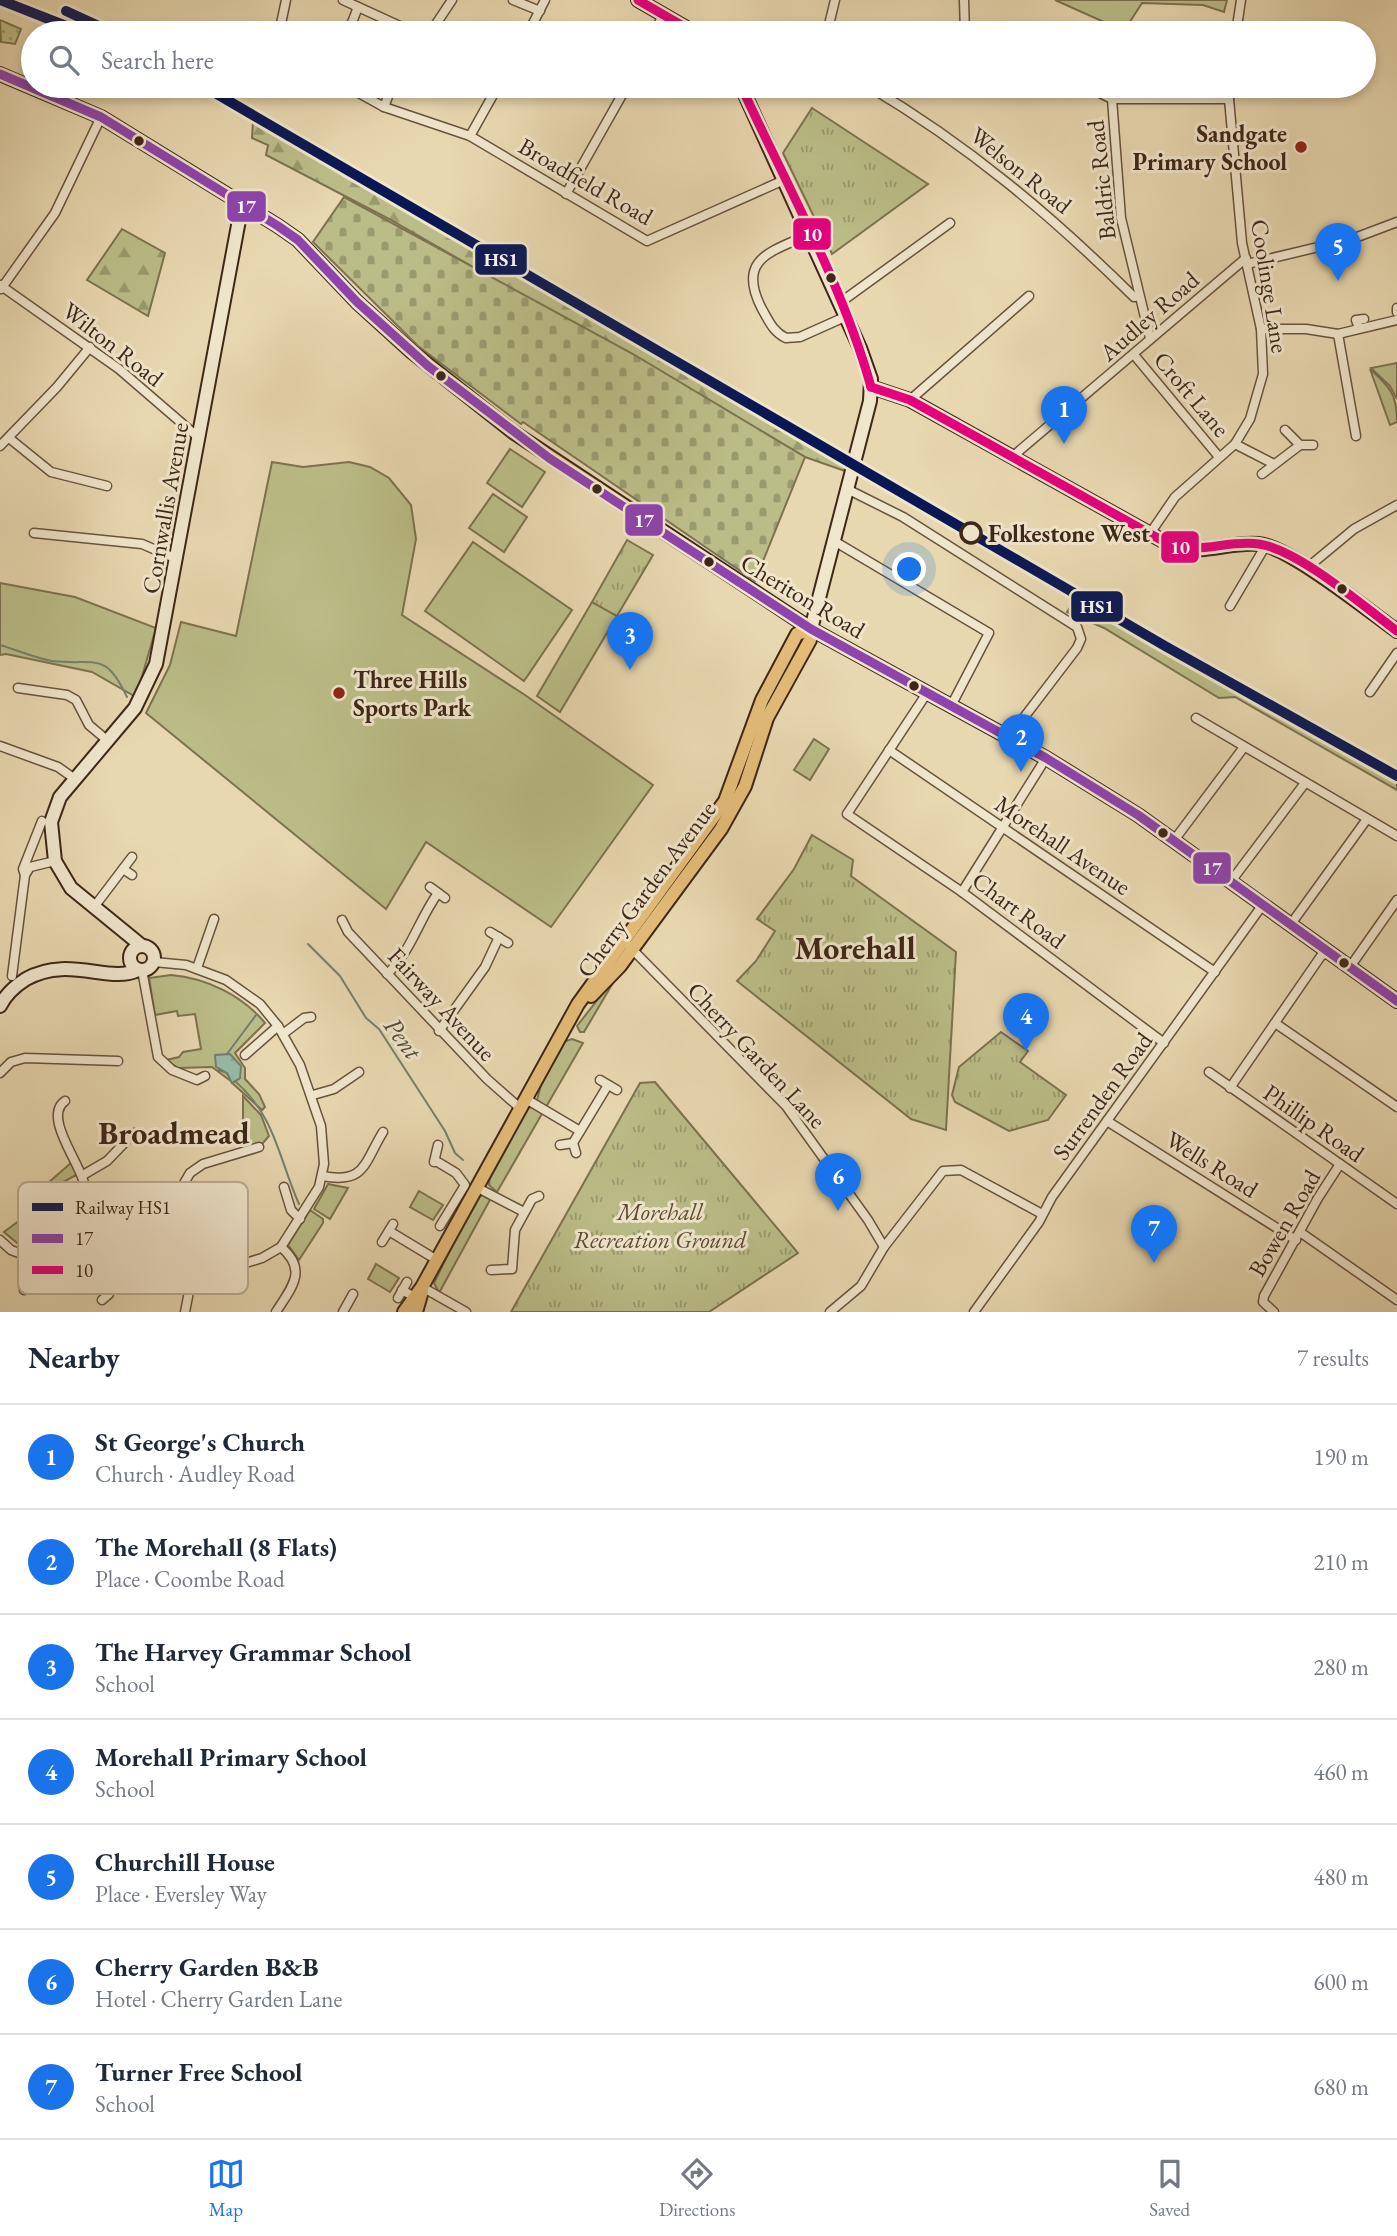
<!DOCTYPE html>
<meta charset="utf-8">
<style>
body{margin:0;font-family:"EB Garamond",serif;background:#f2f2f3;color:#1f2937}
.you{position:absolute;left:910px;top:570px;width:24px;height:24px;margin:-18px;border:5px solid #fff;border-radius:50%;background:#1a73e8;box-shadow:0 0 0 10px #1a73e833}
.badge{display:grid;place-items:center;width:46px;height:46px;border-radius:50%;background:#1a73e8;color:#fff;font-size:23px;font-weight:700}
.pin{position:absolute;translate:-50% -58px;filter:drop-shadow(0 2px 4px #0008)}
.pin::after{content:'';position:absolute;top:37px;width:24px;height:21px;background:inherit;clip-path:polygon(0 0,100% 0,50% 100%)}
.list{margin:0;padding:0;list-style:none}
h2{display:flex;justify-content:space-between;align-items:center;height:91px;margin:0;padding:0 28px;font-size:30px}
h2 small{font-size:23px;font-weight:400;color:#747a83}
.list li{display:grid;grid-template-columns:46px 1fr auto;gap:21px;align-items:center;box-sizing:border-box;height:105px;padding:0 28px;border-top:2px solid #e0e1e3}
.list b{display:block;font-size:26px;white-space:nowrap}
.list p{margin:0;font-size:23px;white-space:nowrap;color:#747a83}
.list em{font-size:23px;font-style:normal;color:#747a83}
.icon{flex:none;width:38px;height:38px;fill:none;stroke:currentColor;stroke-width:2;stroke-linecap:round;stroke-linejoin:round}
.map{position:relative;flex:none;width:1397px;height:1312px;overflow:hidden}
.search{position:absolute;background:#fff;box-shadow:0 4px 10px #0003;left:21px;right:21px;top:21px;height:77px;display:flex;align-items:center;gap:18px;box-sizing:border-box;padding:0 24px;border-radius:38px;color:#747a83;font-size:26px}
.sheet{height:826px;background:#fff}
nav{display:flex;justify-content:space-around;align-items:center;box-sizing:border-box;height:98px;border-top:2px solid #e0e1e3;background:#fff;font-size:19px;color:#747a83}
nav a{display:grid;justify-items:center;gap:4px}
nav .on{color:#1a73e8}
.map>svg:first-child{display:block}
.grass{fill:#bbbd88;stroke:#7c7250;stroke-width:2}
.forest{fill:url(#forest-firs);stroke:#7c7250;stroke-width:2}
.cemetery{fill:url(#cemetery-stones);stroke:#7c7250;stroke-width:2}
.park{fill:url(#park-tufts);stroke:#7c7250;stroke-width:2}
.garden{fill:url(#garden-dots);stroke:#7c7250;stroke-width:2}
.water{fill:url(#water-ripples);stroke:#74806d;stroke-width:2}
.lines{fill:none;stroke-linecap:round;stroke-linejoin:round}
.stream{stroke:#74806d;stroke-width:2}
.street-casing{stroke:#68533e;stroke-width:11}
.secondary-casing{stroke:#3e2718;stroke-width:16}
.primary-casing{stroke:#3e2718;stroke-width:16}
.street{stroke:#f0e6cc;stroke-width:8}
.secondary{stroke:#f0e6cc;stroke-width:12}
.primary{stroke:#e4bc78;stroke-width:12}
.bus-1-casing{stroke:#f0e6cc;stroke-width:14}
.bus-2-casing{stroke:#f0e6cc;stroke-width:14}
.bus-1{stroke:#8e44ad;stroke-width:9}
.bus-2{stroke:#e5007d;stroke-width:9}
.rail-1-casing{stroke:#f0e6cc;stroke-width:16}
.rail-1{stroke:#091855;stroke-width:10}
.bus-dot{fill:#3e2718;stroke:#f0e6cc;stroke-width:2.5}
.poi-dot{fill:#8f2418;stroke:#f0e6cc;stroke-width:2.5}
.stop-dot{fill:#f0e6cc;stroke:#3e2718;stroke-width:3.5}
.labels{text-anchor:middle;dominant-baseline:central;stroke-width:6;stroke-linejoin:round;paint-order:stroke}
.poi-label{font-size:24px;font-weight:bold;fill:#3e2718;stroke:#f0e6cc;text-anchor:end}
.street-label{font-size:24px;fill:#3e2718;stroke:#f0e6cc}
.stop-label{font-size:24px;font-weight:bold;fill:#3e2718;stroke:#f0e6cc;text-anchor:start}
.park-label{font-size:24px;font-style:italic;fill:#5d4c34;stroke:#f0e6cc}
.water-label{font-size:26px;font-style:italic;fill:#544c3c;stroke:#f0e6cc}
.district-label{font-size:32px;font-weight:bold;fill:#3e2718;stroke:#f0e6cc}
.key{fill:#f0e6cc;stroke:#bbad96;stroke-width:2}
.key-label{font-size:19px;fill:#3e2718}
.line-badge{stroke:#f0e6cc;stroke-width:2.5}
.badge-label{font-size:19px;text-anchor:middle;font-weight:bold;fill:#fff}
</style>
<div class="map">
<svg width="1397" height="1312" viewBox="0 0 1397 1312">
<defs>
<pattern id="forest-firs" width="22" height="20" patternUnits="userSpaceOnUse" patternTransform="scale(1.75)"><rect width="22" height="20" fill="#bbbd88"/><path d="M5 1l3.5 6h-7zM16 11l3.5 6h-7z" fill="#999a6e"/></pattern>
<pattern id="cemetery-stones" width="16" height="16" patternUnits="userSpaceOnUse" patternTransform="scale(1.75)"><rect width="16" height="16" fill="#bbbd88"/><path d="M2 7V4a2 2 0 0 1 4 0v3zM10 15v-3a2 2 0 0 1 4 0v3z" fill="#999a6e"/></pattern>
<pattern id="park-tufts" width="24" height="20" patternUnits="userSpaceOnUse" patternTransform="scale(1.75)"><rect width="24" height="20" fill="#bbbd88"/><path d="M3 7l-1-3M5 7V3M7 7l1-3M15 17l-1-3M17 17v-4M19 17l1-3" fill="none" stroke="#999a6e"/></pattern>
<pattern id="garden-dots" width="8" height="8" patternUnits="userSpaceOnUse" patternTransform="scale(1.75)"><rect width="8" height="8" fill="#bbbd88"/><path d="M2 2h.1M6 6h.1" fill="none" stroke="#999a6e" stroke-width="1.8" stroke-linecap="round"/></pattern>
<pattern id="water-ripples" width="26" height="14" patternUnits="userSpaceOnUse" patternTransform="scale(1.75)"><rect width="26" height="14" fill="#98bba6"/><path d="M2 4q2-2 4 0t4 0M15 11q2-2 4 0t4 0" fill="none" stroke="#7d9886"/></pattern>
</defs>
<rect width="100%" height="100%" fill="#e8d8b0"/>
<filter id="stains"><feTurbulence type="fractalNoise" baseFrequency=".00286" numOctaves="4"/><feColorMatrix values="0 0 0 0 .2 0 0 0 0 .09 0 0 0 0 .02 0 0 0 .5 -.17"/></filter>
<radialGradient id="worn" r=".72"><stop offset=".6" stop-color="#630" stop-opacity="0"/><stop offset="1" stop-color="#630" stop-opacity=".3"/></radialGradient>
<g class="grass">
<path d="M1055 0H1227L1224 12 1203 5 1142 3 1124 31Z"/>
<path d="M1397 363V399L1390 386 1371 368Z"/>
<path d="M1370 369C1390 387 1397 394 1397 422L1390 425Z"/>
<path d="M510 449 545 472 522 507 487 483Z"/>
<path d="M272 462 303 467 349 462 370 467 389 478 411 505 416 539 402 615 525 695 653 785 551 927 426 842 386 909 146 713 170 665 181 622 236 636Z"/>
<path d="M493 494 527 517 504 552 469 528Z"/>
<path d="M473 542 572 610 524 681 425 611Z"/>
<path d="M0 583 75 597 156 628 136 697 92 672 6 654 0 655Z"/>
<path d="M1074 601 1397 780V790L1235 697 1219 698 1104 628 1067 612Z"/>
<path d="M592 602 617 616 560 712 537 696Z"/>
<path d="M814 739 829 749 810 780 794 770Z"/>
<path d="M620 971 584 1032H580L577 1026Z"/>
<path d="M171 975C206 978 242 995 265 1023L235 1053 245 1068V1079L259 1094 265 1107 262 1110 232 1083 240 1078 220 1055H216L219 1070 227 1073 232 1082 212 1067 178 1068 166 1060 179 1057 183 1052 201 1049 195 1014 178 1016 177 1011 155 1015 149 978Z"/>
<path d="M572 1039 583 1043 546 1107 537 1100 542 1081 563 1042Z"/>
<path d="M243 1096 261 1115 269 1136 262 1144 250 1146 243 1140 237 1141 243 1119Z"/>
<path d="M531 1107 543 1112 497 1192 489 1185 490 1174 525 1110Z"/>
<path d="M72 1162 78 1174 50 1189 47 1228 49 1238 43 1239 50 1252 23 1248 4 1232 24 1217V1183H48Z"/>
<path d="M328 1184 348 1188 330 1219 314 1209Z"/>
<path d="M419 1191 443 1205 433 1220 410 1207Z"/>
<path d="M483 1195 491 1198 439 1293 434 1283 476 1197Z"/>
<path d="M310 1210 323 1219V1223L299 1260 288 1245Z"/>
<path d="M376 1264 399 1278 390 1292 368 1279Z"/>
</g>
<g class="forest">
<path d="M253 121 844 464 845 471 805 457 389 219 266 155 268 145 252 138Z"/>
<path d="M122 229 165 253 148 316 87 280Z"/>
</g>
<path class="cemetery" d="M344 197 633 354 805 457 755 581 523 422 521 424 418 346 313 242Z"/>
<g class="park">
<path d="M812 108 928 184 832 254 783 153Z"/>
<path d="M627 540 653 555 617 616 592 602Z"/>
<path d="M812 835 853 860 851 876 956 952 946 1130 911 1119 737 981 756 961 775 931 757 919 794 869Z"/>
<path d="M1001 1032 1028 1051 1020 1062 1066 1095 1048 1120 1009 1131 955 1102 952 1095 959 1067Z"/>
<path d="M655 1082 798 1253 709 1312H511L640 1083Z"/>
</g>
<path class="garden" d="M0 20 21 29 15 44 1 42Z"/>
<path class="water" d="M230 1054 241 1066 240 1078 232 1083 227 1073 216 1067 215 1055Z"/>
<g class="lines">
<g class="stream">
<path d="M0 645C17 650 35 658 52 661 96 666 105 650 127 697"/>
<path d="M308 944 340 976 366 1018 379 1029 445 1131 455 1153 463 1160"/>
<path d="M227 1054 256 1015"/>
<path d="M235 1081C276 1117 278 1157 299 1204"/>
</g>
<defs>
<g id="street">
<path d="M343 0 415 33"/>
<path d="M513 0 540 11"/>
<path d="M964 0 965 33"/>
<path d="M279 33 286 0"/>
<path d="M348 33 358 7"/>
<path d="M430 33 452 0"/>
<path d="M528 33 545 0"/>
<path d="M654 33 664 13"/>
<path d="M827 33 835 0"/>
<path d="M1236 33 1241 0"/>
<path d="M346 86 384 107 470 136 647 241 784 180"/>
<path d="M868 86C968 145 1052 216 1134 297L1139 296"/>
<path d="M1086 86 1112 99H1229"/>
<path d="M1112 99 1121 218 1150 338"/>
<path d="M384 107 392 86"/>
<path d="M470 136 498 86"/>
<path d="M566 194 627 86"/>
<path d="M810 234C770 252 736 259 762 309 769 321 773 332 786 338L800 337 847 316"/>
<path d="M1247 264 1352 239 1397 222"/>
<path d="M0 285 119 369 199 438"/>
<path d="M1 289 55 213 101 117"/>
<path d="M841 302 950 223"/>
<path d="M1397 308V312"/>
<path d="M1359 328 1356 320 1364 319"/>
<path d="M1261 329H1306L1338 334 1397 320"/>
<path d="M1338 334 1356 436"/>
<path d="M1135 356 1219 457"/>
<path d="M910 400 1029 296"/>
<path d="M1285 430 1300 445H1313"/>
<path d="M9 438 51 472 107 486"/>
<path d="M1235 444 1274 464"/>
<path d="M0 446 57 387 90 347"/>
<path d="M1012 457 1246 258"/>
<path d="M1262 474 1300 445"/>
<path d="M847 489 903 517 1077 627 1081 639 1077 648 1009 737"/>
<path d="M34 533 142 544 177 559"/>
<path d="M1149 535 1175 497 1235 444 1250 419 1263 374 1261 329 1242 243 1229 99 1231 86"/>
<path d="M834 541 989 633 951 706"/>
<path d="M1307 568 1354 529 1397 505"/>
<path d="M1230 606 1266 545"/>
<path d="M18 688 67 695 76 700 89 725 108 741"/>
<path d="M1370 692 1397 653"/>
<path d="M927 693 847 814 962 892 1164 1043"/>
<path d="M1196 718 1397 836"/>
<path d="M0 746 58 767 75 779"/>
<path d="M889 750 1215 972"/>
<path d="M1175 839 1244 747"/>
<path d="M123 869 132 875"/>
<path d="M25 875 30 867 55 861"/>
<path d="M1232 880 1305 783"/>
<path d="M430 887 445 898"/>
<path d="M962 892 1046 758"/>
<path d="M94 907 132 857"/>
<path d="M342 920 348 932 487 1079 521 1109"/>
<path d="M1291 924 1367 819"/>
<path d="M490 932 508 943"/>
<path d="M629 946 786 1106 868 1220 884 1247"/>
<path d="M1350 967 1397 900"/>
<path d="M197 968 214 919"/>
<path d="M142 970 158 1057 172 1070 197 1080 205 1076"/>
<path d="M387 974C411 952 419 919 438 893"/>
<path d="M12 976 25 875 23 869 42 821"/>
<path d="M1275 1023 1397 1107"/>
<path d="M439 1031 485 967 499 937"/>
<path d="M283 1034 304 1018 311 1017"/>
<path d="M245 1055 278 1026"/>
<path d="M1209 1072 1397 1204"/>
<path d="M0 1073 11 1062 25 1058 118 1061"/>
<path d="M600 1080 617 1090"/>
<path d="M1230 1088 1321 956 1329 952"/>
<path d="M313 1095 334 1089 359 1072"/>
<path d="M526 1099 580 1131"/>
<path d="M65 1101C42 1117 82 1165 85 1187L80 1261"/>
<path d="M1107 1121 1296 1240"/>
<path d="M560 1145 573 1143"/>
<path d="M576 1153 573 1143 608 1085"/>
<path d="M436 1161 456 1173 465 1185 440 1226"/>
<path d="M434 1162 438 1145"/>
<path d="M83 1175 107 1161 134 1133"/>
<path d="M322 1176C365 1184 363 1165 383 1132"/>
<path d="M284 1187 291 1210 300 1219"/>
<path d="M476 1187 524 1212"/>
<path d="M389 1231 437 1260"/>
<path d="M1300 1232 1397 1300"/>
<path d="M225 1234 228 1267"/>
<path d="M0 1240 11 1250 35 1259 193 1271 236 1266 262 1258 281 1247 319 1187 324 1164 321 1126 300 1065 278 1026 260 1004 226 980 186 965 154 962"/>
<path d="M382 1242 393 1224"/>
<path d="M154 1266 161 1223 190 1173 203 1164 259 1147"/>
<path d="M491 1270 512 1269 515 1230 532 1199 539 1196"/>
<path d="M422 1287 466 1312"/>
<path d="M24 1290 35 1259"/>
<path d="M402 1290 418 1299"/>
<path d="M398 1298 407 1282"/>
<path d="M102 1300 109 1294 115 1263"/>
<path d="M185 1312 193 1271"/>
<path d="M276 1312C292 1287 308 1270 281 1247"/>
<path d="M343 1312 353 1294"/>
<path d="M830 1312 861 1286 884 1247 943 1171 961 1170 1042 1214"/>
<path d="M974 1312 1039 1222 1052 1197 1264 903"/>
<path d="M1274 1312 1263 1302 1264 1296 1318 1198 1340 1164"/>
</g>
<g id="secondary">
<path d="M638 0 695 33"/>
<path d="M741 86 860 348 871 379 870 401 811 629 1046 758 1138 815 1397 1001"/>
<path d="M871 387 910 400 1172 546C1202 556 1229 541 1259 544 1288 546 1369 611 1397 631"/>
<path d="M142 946 71 888 55 861 51 822 60 797 135 708 156 664 242 204"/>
<circle cx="142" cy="958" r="12"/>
<path d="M0 1006C6 994 15 986 26 979 69 955 109 984 138 970"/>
</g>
<g id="primary">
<path d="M0 74 101 117 278 226 298 240 357 302 412 352 513 432 811 629"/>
<path d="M591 996 620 966 721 829 745 786 767 718 810 640 811 629"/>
<path d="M404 1312 422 1287 578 1004 725 801 762 700 797 634 811 629"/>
<path d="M416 1312 422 1291"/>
</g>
</defs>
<use href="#street" class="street-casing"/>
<use href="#secondary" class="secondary-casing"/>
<use href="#primary" class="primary-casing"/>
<use href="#street" class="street"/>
<use href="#secondary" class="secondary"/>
<use href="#primary" class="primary"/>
<defs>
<path id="bus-1" d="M0 74 101 117 278 226 298 240 357 302 428 366 549 458 811 629 1046 758 1138 815 1397 1001"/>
<g id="bus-2">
<path d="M638 0 695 33"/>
<path d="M741 86C786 184 842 283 871 387"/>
<path d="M871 387 910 400 1172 546C1202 553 1229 540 1259 544 1299 550 1363 606 1397 631"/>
</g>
</defs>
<use href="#bus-1" class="bus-1-casing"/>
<use href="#bus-2" class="bus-2-casing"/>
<use href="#bus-1" class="bus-1"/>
<use href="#bus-2" class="bus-2"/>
<defs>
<g id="rail-1">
<path d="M0 0 84 33"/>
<path d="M66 11 114 33"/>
<path d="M203 86 1165 646 1397 776"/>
</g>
</defs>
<use href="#rail-1" class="rail-1-casing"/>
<use href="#rail-1" class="rail-1"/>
</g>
<g class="bus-dot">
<circle cx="139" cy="141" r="6"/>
<circle cx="831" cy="278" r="6"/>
<circle cx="441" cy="376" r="6"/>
<circle cx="597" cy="489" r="6"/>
<circle cx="709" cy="562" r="6"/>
<circle cx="1342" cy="589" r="6"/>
<circle cx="914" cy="686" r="6"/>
<circle cx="1163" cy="833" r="6"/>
<circle cx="1344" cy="963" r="6"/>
</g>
<g class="poi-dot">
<circle cx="1301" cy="147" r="7"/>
<circle cx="339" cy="693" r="7"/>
</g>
<circle class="stop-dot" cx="971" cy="533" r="10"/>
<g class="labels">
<g class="poi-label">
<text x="1287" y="133">Sandgate<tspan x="1287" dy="28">Primary School</tspan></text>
<text x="353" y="679" text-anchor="start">Three Hills<tspan x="353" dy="28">Sports Park</tspan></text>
</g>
<g class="street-label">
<text transform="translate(1021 170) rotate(39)">Welson Road</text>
<text transform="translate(1101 180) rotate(-96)">Baldric Road</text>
<text transform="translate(586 181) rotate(30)">Broadfield Road</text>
<text transform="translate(1270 286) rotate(81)">Coolinge Lane</text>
<text transform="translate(1149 316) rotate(-41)">Audley Road</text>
<text transform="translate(113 344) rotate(38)">Wilton Road</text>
<text transform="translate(1192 394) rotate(50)">Croft Lane</text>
<text transform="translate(165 508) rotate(-80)">Cornwallis Avenue</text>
<text transform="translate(803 596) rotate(31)">Cheriton Road</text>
<text transform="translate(1063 845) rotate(34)">Morehall Avenue</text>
<text transform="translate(646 889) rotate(-53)">Cherry Garden Avenue</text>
<text transform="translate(1019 910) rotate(37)">Chart Road</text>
<text transform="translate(442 1004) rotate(47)">Fairway Avenue</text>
<text transform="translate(757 1055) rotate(47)">Cherry Garden Lane</text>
<text transform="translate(1102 1096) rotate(-54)">Surrenden Road</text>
<text transform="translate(1314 1123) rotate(35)">Phillip Road</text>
<text transform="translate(1212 1164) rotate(32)">Wells Road</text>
<text transform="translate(1284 1223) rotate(-60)">Bowen Road</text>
</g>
<g class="stop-label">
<text x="988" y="533">Folkestone West</text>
</g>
<g class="park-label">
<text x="660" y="1211">Morehall<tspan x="660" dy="28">Recreation Ground</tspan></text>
</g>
<g class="water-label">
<text transform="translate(403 1038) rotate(54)">Pent</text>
</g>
<g class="district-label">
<text x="855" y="948">Morehall</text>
<text x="174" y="1133">Broadmead</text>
</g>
</g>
<rect x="18" y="1182" width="230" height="112" rx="10" class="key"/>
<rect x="32" y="1203" width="31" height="8" fill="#091855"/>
<rect x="32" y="1234" width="31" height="9" fill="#8e44ad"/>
<rect x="32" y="1266" width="31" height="8" fill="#e5007d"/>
<g class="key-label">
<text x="75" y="1214">Railway HS1</text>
<text x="75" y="1245">17</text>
<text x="75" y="1277">10</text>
</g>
<g class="line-badge">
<rect x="226" y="190" width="41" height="33" rx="7" fill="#8e44ad"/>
<rect x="792" y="217" width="40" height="34" rx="7" fill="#e5007d"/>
<rect x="474" y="243" width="54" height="33" rx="7" fill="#091855"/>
<rect x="624" y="503" width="40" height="34" rx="7" fill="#8e44ad"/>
<rect x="1160" y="530" width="40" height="34" rx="7" fill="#e5007d"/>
<rect x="1070" y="590" width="54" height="33" rx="7" fill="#091855"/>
<rect x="1192" y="851" width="40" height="34" rx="7" fill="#8e44ad"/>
</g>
<g class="badge-label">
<text x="246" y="213">17</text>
<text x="812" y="241">10</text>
<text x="501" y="266">HS1</text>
<text x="644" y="527">17</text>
<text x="1180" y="554">10</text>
<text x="1097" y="613">HS1</text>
<text x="1212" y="875">17</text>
</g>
<rect width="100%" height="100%" filter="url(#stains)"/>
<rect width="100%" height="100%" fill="url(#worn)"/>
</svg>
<div class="you"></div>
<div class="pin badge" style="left:1064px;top:444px">1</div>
<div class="pin badge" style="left:1021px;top:772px">2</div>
<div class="pin badge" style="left:630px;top:670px">3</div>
<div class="pin badge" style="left:1026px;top:1051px">4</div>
<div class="pin badge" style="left:1338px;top:281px">5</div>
<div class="pin badge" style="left:838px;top:1211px">6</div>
<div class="pin badge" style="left:1154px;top:1263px">7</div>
<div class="search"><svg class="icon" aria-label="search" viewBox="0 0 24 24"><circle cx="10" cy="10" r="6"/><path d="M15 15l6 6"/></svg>Search here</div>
</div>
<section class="sheet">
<h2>Nearby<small>7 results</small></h2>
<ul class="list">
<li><span class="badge">1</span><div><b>St George's Church</b><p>Church · Audley Road</p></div><em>190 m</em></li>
<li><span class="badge">2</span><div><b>The Morehall (8 Flats)</b><p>Place · Coombe Road</p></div><em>210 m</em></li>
<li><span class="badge">3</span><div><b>The Harvey Grammar School</b><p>School</p></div><em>280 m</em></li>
<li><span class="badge">4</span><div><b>Morehall Primary School</b><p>School</p></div><em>460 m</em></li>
<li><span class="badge">5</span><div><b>Churchill House</b><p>Place · Eversley Way</p></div><em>480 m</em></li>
<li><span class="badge">6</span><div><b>Cherry Garden B&amp;B</b><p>Hotel · Cherry Garden Lane</p></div><em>600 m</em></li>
<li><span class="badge">7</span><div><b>Turner Free School</b><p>School</p></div><em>680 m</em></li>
</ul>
</section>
<nav>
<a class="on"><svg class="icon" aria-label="map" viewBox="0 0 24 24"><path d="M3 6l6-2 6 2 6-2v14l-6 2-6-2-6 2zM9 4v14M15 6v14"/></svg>Map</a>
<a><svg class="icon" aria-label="directions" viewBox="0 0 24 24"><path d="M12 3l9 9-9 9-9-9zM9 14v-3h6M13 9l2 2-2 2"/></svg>Directions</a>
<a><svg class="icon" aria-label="saved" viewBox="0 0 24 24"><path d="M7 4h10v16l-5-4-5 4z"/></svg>Saved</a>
</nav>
